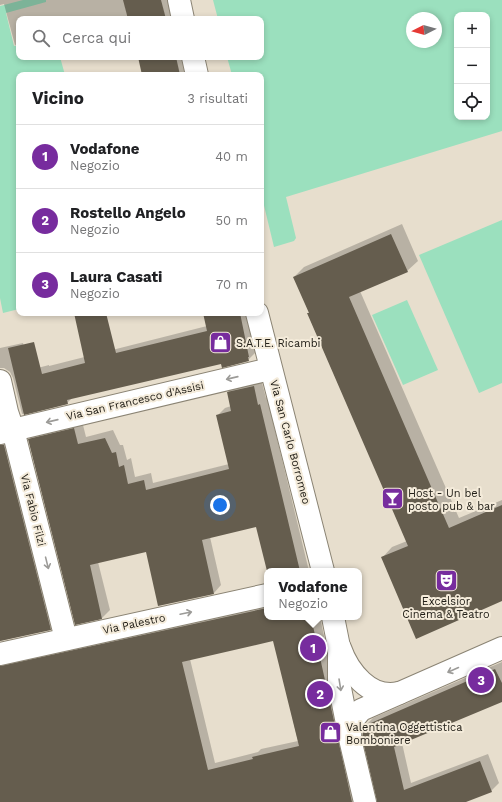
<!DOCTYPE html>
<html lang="it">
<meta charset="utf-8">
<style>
body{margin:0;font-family:"Work Sans",sans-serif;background:#f2f2f2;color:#202124}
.controls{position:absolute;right:12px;top:12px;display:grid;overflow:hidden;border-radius:8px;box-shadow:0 2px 6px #0003}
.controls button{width:36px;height:36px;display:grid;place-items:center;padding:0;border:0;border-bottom:1px solid #e0e0e0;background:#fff;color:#202124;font:20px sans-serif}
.compass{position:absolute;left:406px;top:12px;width:36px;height:36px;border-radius:50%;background:#fff;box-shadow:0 2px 6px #0003;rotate:264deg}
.you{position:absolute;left:220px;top:505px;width:14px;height:14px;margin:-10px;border:3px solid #fff;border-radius:50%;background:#1a73e8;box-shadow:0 0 0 6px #1a73e833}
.badge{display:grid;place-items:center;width:26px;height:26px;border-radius:50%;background:#772c9e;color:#fff;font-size:13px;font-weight:700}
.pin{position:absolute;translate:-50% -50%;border:2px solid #fff;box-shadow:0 1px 4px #0006}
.popup{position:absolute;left:264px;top:568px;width:98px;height:52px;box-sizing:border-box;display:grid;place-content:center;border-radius:8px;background:#fff;filter:drop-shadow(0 1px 3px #0005);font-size:13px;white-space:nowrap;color:#757577}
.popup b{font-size:15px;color:#202124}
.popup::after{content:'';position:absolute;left:50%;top:100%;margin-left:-8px;border:8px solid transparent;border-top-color:#fff}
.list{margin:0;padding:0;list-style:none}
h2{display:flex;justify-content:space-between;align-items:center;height:52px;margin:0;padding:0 16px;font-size:17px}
h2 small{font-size:13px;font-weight:400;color:#757577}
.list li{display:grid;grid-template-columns:26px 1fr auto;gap:12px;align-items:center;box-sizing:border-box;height:64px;padding:0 16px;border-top:1px solid #e0e0e0}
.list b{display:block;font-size:15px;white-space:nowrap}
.list p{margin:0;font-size:13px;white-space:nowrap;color:#757577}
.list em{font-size:13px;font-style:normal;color:#757577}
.icon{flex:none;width:22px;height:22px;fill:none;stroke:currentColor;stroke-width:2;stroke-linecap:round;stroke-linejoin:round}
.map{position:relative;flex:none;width:502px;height:802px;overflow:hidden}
.search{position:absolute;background:#fff;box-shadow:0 2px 6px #0003;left:16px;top:16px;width:248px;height:44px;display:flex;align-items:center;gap:10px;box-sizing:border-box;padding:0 14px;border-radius:8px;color:#757577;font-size:15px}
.panel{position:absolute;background:#fff;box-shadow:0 2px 6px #0003;left:16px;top:72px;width:248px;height:244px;border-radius:8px}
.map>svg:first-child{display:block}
.green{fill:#9be0be;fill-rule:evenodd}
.shadow{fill:#0003;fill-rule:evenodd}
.building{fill:#655d4e;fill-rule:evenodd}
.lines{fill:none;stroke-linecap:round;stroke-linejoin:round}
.minor-casing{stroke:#8b8474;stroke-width:24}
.minor{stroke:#fff;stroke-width:22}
.oneway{stroke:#9c9b98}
.labels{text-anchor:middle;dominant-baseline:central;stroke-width:4;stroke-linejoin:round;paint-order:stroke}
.poi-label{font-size:11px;fill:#232019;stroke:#f4ebda;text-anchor:start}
.street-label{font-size:11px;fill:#232019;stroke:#f4ebda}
</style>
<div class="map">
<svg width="502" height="802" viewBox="0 0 502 802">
<rect width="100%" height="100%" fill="#e7decd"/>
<g class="green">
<path d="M23 0H46V2L6 13 14 46 19 45V57H60L65 75H19V309L3 313 0 298V6Z"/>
<path d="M213 0H502V131L286 197 296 238 294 241 274 247 261 193V75H232L227 57H261V19H218ZM457 15H487V117H457ZM412 18H436V42H412Z"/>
<path d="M502 220V383L479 393 419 255Z"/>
<path d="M407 300 438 370 403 385 372 315Z"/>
</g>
<g class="shadow">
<path d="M0 0H171L176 19H19V44L15 45 4 4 0 5Z"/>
<path d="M139 57H186L187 75H143Z"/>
<path d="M402 224 418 261 407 271 360 291 459 518 502 500V600L382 558 392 547 407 541 308 314 309 312 294 277 304 267Z"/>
<path d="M204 313H249L256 352 248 360 222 362 72 398 67 403 22 414 13 378 10 372 4 368H0V348L23 343 30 370 49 365V366L207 326Z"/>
<path d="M261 379 266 398 267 397 309 571H268L257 526 210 537 221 585 214 593 147 551 98 562 110 610 102 618 76 623 29 439 37 432 82 421 86 437 113 430 120 445H123L127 460 131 458 135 477 151 473 153 483 229 464 217 416 225 408 231 406 228 392 236 385Z"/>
<path d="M0 435 4 437 58 621 50 629 0 641Z"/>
<path d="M267 602V617H320L345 734 363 802H0V657ZM274 640 298 741 261 749 258 752 215 763 190 659Z"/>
<path d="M502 662V701L402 743 411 783 488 754 499 783 491 791 463 802H378L365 726 373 718Z"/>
</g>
<g class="building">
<path d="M123 0H161L166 19H128Z"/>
<path d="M138 57H176L180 75H142Z"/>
<path d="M391 234 408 272 349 297 449 528 502 505V601L416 639 381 557 408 546 307 313H309L293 277Z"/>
<path d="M74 313H106L116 353 207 331 203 313H240L249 357H248L249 361 222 368 221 364 67 400 68 404 24 415 8 348 34 342 42 374 85 363Z"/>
<path d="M254 386 258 405 260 404 300 571H267L256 527 202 540 214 594 158 606 146 552 90 565 102 619 75 625 28 439 74 428 78 444 105 438 112 453 116 452 119 467 124 465 128 484 144 480 146 490 229 469 216 415 231 411 227 392Z"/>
<path d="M0 445H4L51 630 0 641Z"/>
<path d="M267 608V617H311L352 802H0V666ZM273 641 299 746 252 757 253 759 208 770 182 662Z"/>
<path d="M495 669 502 683V702L394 747 404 790 480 761 492 792 466 802H377L362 738 364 726Z"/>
</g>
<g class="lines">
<defs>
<g id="minor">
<path d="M179 0 183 19"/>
<path d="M193 57 197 75"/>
<path d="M257 313 323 571"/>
<path d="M0 381 7 412 13 430 66 639"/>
<path d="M0 433 270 369"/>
<path d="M333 617 339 647V683L350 739 365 802"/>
<path d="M340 648C348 671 370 700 399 693"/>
<path d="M0 654 267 595"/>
<path d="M350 737 351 722 361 710 502 648"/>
</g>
</defs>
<use href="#minor" class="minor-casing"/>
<use href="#minor" class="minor"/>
</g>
<defs><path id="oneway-shaft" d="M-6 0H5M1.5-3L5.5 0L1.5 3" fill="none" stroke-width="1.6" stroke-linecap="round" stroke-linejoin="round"/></defs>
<g class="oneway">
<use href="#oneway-shaft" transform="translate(232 378) rotate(167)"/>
<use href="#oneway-shaft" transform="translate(52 421) rotate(167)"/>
<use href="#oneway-shaft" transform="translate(47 563) rotate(76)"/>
<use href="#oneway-shaft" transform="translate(186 613) rotate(-12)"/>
<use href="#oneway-shaft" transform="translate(453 670) rotate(156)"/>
<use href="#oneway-shaft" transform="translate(340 685) rotate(81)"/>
</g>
<defs>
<symbol id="shop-square" viewBox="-11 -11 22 22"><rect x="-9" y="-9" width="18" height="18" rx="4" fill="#772c9e" stroke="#f4ebda"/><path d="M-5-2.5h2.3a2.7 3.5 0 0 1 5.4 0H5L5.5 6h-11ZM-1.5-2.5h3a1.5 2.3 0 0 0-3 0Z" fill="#fff"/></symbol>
<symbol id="bar-square" viewBox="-11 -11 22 22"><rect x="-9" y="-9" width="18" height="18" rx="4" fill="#772c9e" stroke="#f4ebda"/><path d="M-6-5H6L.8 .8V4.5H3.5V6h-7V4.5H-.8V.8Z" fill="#fff"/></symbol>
<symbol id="theatre-square" viewBox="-11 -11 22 22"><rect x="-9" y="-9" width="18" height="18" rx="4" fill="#772c9e" stroke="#f4ebda"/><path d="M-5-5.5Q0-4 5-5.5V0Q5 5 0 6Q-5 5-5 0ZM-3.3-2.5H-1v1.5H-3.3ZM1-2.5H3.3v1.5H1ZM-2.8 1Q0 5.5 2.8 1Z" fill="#fff"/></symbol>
</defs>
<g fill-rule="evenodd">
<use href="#shop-square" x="208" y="330" width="25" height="25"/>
<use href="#bar-square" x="380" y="486" width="25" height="25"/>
<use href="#theatre-square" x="434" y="568" width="25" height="25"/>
<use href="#shop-square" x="318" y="720" width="25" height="25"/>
</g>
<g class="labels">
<g class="poi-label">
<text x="236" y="343">S.A.T.E. Ricambi</text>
<text x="408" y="493">Host - Un bel<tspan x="408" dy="13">posto pub &amp; bar</tspan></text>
<text x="446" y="601" text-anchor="middle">Excelsior<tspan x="446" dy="13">Cinema &amp; Teatro</tspan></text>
<text x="346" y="727">Valentina Oggettistica<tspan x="346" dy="13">Bomboniere</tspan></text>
</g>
<g class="street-label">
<text transform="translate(135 401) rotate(-13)">Via San Francesco d'Assisi</text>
<text transform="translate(290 442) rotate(75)">Via San Carlo Borromeo</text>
<text transform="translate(33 510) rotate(76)">Via Fabio Filzi</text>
<text transform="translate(134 624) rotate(-12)">Via Palestro</text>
</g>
</g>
</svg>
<div class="controls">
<button>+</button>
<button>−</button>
<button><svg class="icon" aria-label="locate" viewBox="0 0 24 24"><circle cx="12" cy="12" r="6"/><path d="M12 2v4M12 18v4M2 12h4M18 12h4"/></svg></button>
</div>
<svg class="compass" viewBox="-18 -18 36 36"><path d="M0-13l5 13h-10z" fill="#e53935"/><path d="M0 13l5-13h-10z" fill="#757577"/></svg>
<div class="you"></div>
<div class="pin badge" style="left:313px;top:648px">1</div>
<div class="popup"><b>Vodafone</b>Negozio</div>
<div class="pin badge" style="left:320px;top:694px">2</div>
<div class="pin badge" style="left:481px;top:680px">3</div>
<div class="search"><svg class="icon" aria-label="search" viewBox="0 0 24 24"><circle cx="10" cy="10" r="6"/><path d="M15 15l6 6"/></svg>Cerca qui</div>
<section class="panel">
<h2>Vicino<small>3 risultati</small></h2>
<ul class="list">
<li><span class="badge">1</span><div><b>Vodafone</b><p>Negozio</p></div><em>40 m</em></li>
<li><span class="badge">2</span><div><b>Rostello Angelo</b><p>Negozio</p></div><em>50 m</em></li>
<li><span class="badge">3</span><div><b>Laura Casati</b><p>Negozio</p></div><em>70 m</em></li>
</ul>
</section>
</div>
